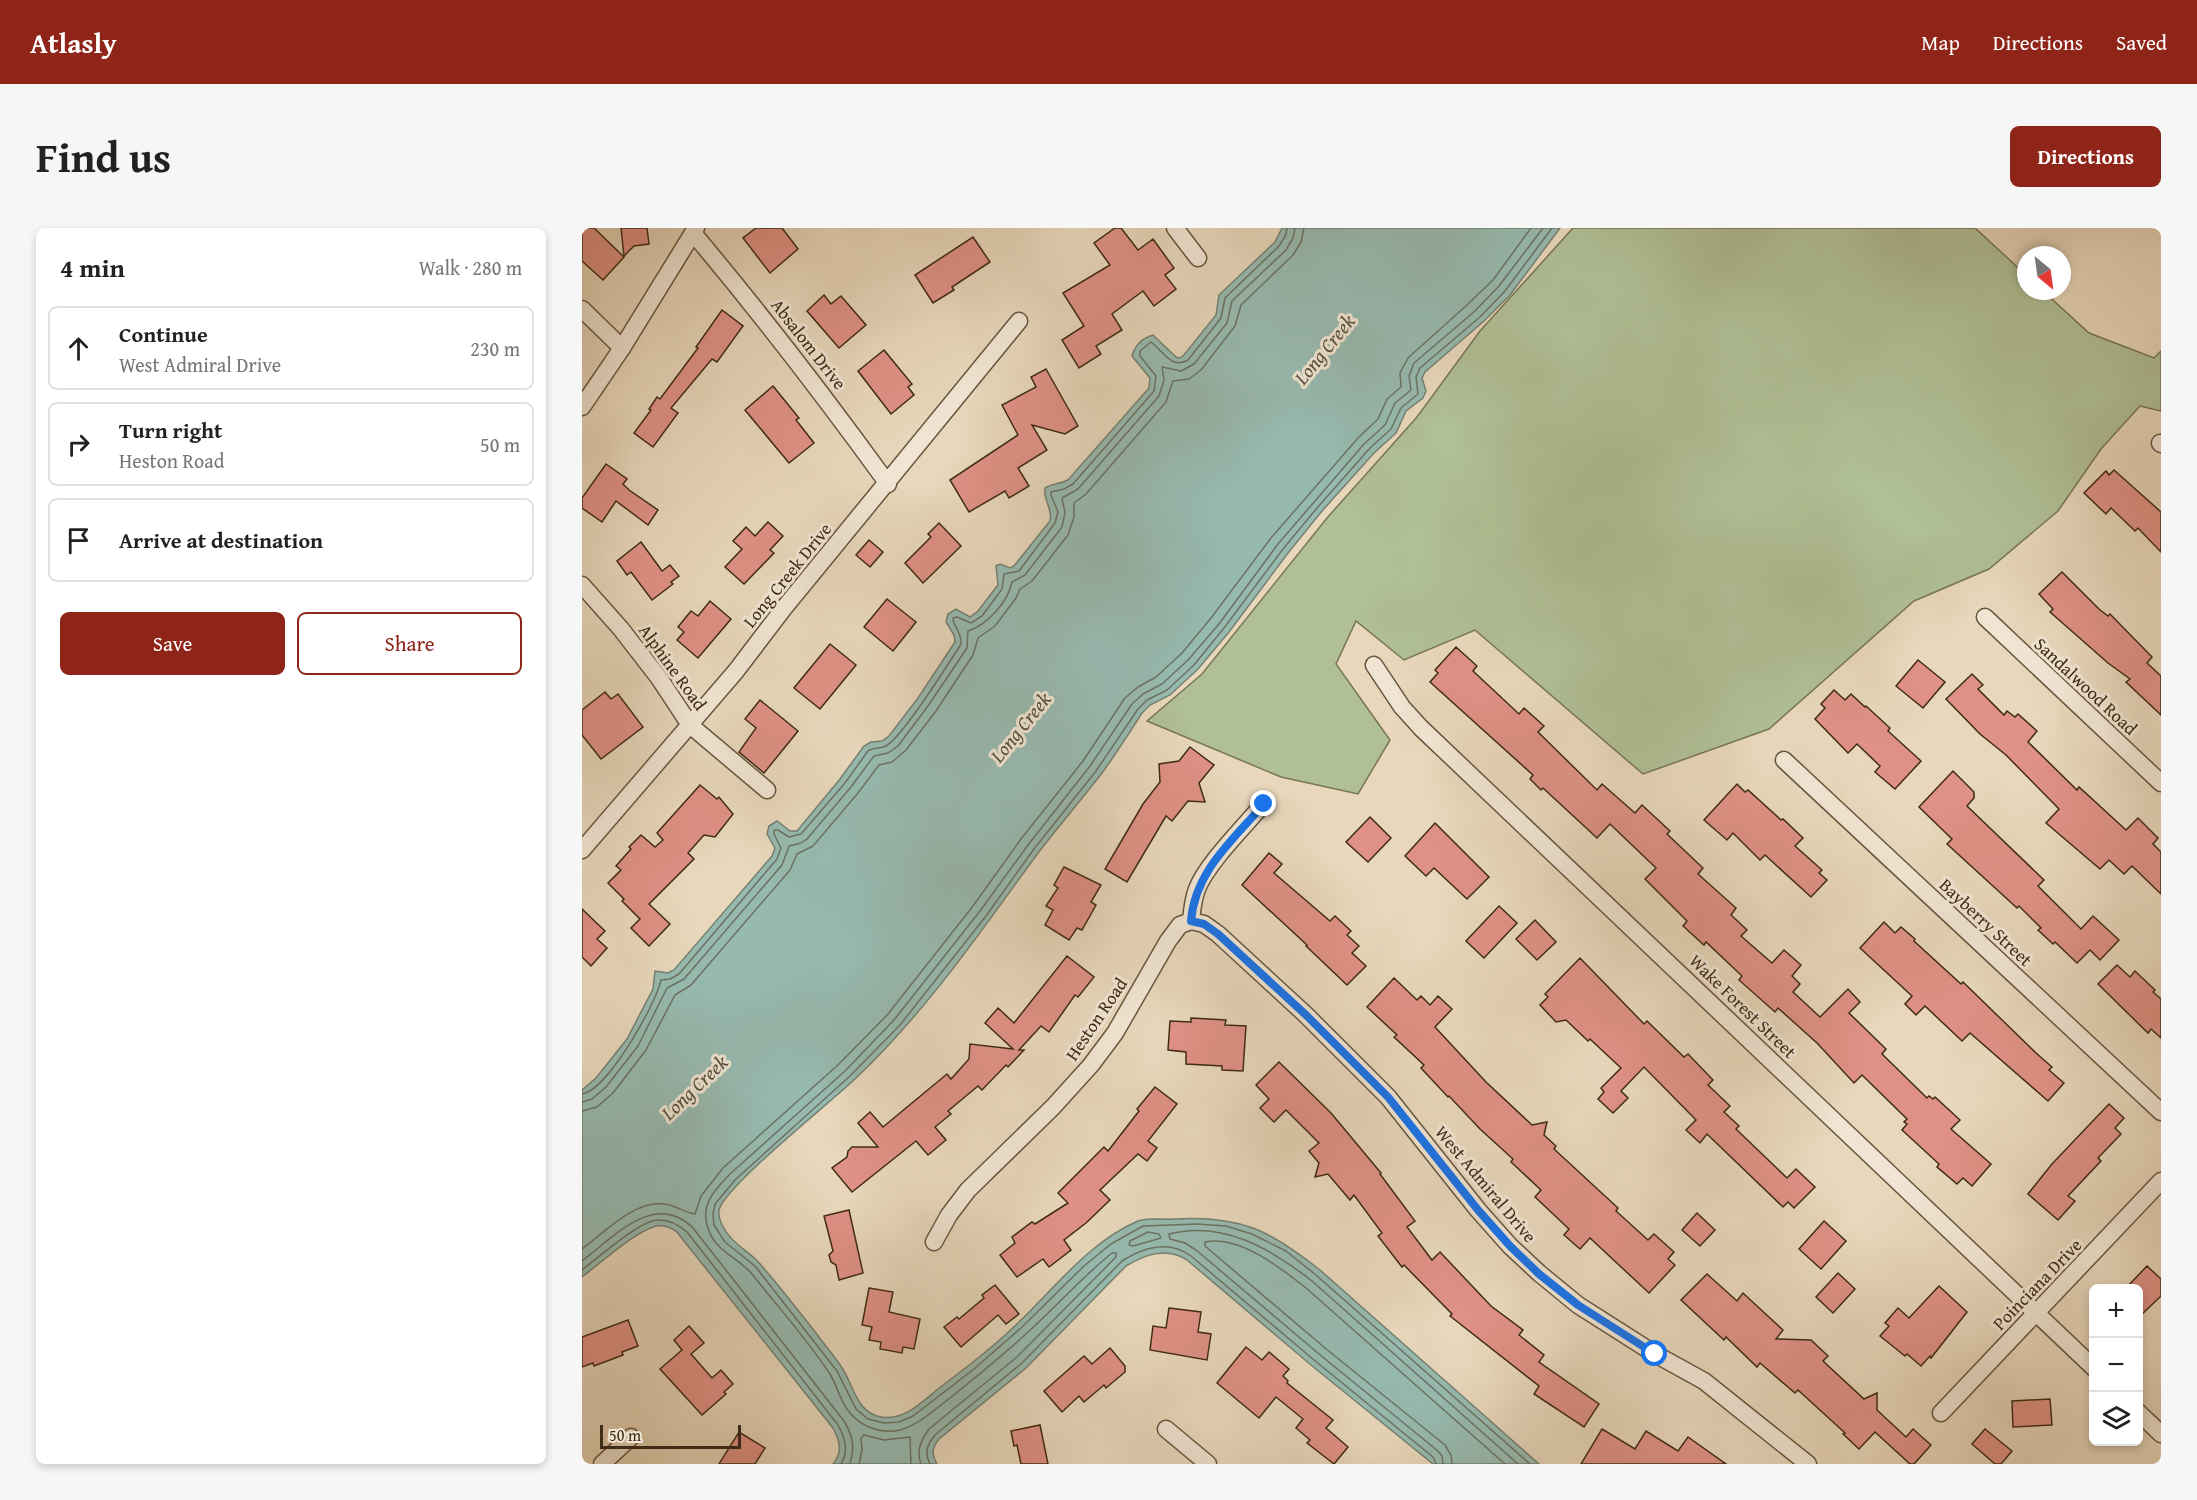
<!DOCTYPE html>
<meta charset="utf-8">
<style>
body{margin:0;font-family:"Gentium Book Plus",serif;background:#f6f6f6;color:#222}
.controls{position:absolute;right:18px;bottom:18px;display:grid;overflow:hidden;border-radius:9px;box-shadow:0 3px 9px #0003}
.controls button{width:54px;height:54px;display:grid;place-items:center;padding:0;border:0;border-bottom:2px solid #e0e0e0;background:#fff;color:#222;font:30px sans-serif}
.compass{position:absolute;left:1435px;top:18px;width:54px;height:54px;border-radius:50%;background:#fff;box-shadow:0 3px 9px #0003;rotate:151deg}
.scale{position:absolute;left:18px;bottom:15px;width:141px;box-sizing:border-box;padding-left:6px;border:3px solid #3f2b16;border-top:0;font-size:16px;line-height:21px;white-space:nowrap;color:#3f2b16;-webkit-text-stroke:4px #f0e5d3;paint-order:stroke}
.stop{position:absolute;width:18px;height:18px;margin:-14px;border:4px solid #1a73e8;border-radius:50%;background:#fff}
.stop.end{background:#1a73e8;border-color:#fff;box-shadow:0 2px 6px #0008}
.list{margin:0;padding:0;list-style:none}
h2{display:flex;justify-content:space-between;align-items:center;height:78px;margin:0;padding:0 24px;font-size:26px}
h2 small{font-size:20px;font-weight:400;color:#767676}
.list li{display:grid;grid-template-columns:39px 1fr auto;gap:18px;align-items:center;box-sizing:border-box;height:84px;margin:0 12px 12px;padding:0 12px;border:2px solid #e0e0e0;border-radius:9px}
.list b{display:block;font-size:22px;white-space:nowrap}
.list p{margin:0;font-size:20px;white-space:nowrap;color:#767676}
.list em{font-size:20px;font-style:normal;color:#767676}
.actions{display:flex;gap:12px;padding:18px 24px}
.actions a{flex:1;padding:14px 0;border:2px solid #8f2418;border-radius:9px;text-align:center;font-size:21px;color:#8f2418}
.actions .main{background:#8f2418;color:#fff}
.icon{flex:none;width:33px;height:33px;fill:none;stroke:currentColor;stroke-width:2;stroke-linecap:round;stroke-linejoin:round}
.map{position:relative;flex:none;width:1579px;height:1236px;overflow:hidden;border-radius:9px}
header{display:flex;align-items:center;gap:36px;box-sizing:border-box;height:84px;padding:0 30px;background:#8f2418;color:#fff}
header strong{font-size:28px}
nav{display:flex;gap:33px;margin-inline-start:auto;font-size:21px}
.intro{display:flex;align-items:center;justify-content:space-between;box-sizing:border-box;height:144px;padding:0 36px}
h1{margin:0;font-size:42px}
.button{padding:15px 27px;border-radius:9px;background:#8f2418;color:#fff;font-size:21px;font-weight:700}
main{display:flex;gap:36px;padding:0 36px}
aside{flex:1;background:#fff;border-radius:9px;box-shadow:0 3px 9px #0003}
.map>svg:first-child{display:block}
.green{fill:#b0bf95;stroke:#787556;stroke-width:1.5}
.water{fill:#97bab0;stroke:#748172;stroke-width:1.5}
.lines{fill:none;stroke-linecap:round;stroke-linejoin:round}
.shore{stroke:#6b7263;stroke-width:1.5}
.building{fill:#df9185;stroke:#3f2b16;stroke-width:1.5}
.minor-casing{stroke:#69563f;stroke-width:19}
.minor{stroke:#f0e5d3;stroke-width:16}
.route{stroke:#1a73e8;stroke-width:8}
.labels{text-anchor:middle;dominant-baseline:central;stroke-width:6;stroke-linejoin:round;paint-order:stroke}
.street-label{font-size:18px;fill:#3f2b16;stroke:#f0e5d3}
.water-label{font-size:20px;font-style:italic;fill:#554f3c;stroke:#f0e5d3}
</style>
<header>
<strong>Atlasly</strong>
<nav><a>Map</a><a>Directions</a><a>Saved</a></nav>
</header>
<div class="intro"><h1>Find us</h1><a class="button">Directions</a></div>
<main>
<aside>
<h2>4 min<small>Walk · 280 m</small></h2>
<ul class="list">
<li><svg class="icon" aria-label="ahead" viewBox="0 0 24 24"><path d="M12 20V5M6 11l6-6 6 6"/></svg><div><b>Continue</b><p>West Admiral Drive</p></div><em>230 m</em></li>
<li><svg class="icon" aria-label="right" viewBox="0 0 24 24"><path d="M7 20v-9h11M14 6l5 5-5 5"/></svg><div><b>Turn right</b><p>Heston Road</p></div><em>50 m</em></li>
<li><svg class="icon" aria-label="arrive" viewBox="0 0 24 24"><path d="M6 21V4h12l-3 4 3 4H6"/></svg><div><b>Arrive at destination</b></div></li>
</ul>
<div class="actions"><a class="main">Save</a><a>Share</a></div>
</aside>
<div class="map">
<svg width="1579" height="1236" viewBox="0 0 1579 1236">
<rect width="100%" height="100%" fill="#e8d7bb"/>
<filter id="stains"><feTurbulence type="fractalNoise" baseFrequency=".00333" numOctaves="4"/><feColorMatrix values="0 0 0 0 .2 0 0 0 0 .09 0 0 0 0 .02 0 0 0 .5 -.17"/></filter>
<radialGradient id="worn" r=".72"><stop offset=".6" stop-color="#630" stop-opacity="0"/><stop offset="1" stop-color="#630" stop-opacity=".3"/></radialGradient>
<path class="green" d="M991 0H1393L1444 47V63H1461L1507 105 1572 130 1579 123V183L1558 178 1519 221 1476 283 1407 341 1332 373 1187 501 1061 546 893 402 822 432 774 393 754 436 808 512 776 566 699 549 565 493 620 446 745 290 835 189 898 103Z"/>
<path class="water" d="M700 0H978L928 67 902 93 843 144 840 150 844 163 841 170 824 183 814 205 792 225 740 283 706 325 647 404 616 441 588 467 568 477 560 485C547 505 534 526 520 545 499 572 477 598 456 625 399 703 344 784 273 851 249 874 143 958 137 982 136 990 139 996 143 1002 152 1018 168 1023 179 1037 198 1059 216 1082 234 1105 242 1117 253 1128 260 1140 272 1158 274 1184 299 1189 322 1193 340 1174 356 1161 385 1139 414 1117 440 1091 475 1057 509 1013 556 993 567 989 580 992 592 991 658 987 688 1002 738 1042L957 1236H851L729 1137 605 1032C585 1019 564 1026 544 1038L444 1140 357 1211C350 1220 349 1225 355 1236H251C261 1224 258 1213 251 1200L94 1003C87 999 79 996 71 999 52 1005 17 1036 0 1049V862L14 850 45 811 71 761 73 743 86 745 92 742 190 628 193 620 185 606 187 598 195 593 208 603H215L258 551 282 518 289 514 300 513 307 508 336 470 373 414 372 407 364 394 366 386 374 381 388 389 396 383 416 357 414 338 418 336 428 340 432 338 468 293C471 280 461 273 463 260 470 255 479 256 486 252L567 160 568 150 550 128C553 117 561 110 571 107L594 129 598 130 602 127 634 87 637 67 693 14Z"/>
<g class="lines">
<g class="shore">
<path d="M0 866C25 863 74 776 79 752L88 751 97 746 195 631 199 620 192 606V602H196L207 609 219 606 263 555 286 523C292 519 298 521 304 518 320 509 367 435 379 416 380 404 371 399 371 390L375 389 389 395 400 388 420 361 422 346 437 343 473 295 476 284 469 267V264L482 261 491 256 572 163 574 148 558 128V123L569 114C581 123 590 142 606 132L639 90 643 70 697 18 704 7 705 0"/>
<path d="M0 874 10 871 24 859 56 818 85 760 102 751 200 637 207 618 219 615 225 611 269 559 292 528 306 525 316 518 346 478 385 420 386 403C405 397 426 374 430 354L443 347 480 299 483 285 480 270 496 261 577 168 582 152 580 139 599 143 612 136 645 95 650 73 704 22 711 10 713 0"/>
<path d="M0 883 15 879 31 865 64 822 93 767 109 757 208 642 215 626 231 618 276 565 297 537 310 534 324 522 354 483 391 427 396 410 413 398 434 370 438 361 450 353 486 307 492 289V275L504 266 584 174 591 153 607 151 619 142 653 98 659 77 711 27 719 14 722 0"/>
<path d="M566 1004 577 1006 579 1010 551 1018 547 1017 548 1013Z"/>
<path d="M0 1021C22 1005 52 972 82 976 94 977 103 985 113 986L119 968 141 940 257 836 306 786 391 678 439 611 501 533 543 470 556 459 574 449 600 425 629 390 689 310 776 210 796 191 805 171 819 159 818 145 826 130 886 76 911 52 949 0"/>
<path d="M0 1033C32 1009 73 962 111 1000L262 1193C271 1208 273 1219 268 1236"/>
<path d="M0 1042C17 1029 56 994 75 992 87 991 97 997 105 1004L256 1197C263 1210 267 1223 259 1236"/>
<path d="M277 1236 280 1222 279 1210 282 1207 302 1212 328 1209 329 1236"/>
<path d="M339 1236C334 1223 339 1212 347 1201L435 1129 534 1029V1025H530C499 1050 474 1079 444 1106 420 1128 394 1149 368 1170 353 1181 337 1197 318 1202 301 1206 281 1200 269 1186 258 1175 256 1159 248 1146 225 1111 196 1079 170 1046 155 1028 132 1024 125 997 119 975 134 961 148 946L263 843 312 792 398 683 446 617 508 538 550 476 561 466 580 456 606 432 637 396 696 316 782 216 803 197 813 175 829 162 827 148 832 135 893 83 917 58 961 0"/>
<path d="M348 1236C342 1224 345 1217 353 1207L440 1135 540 1033C562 1019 587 1012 609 1028L732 1132 851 1229 854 1236"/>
<path d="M861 1236 860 1228 856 1223 737 1126 614 1022 603 1015 588 1011 587 1006C641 992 689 1021 730 1053L936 1236"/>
<path d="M870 1236 869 1227 863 1217 743 1120 623 1018V1014C657 1007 699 1040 724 1060L923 1236"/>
<path d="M948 1236 734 1047 704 1023 670 1006 644 998 615 996 561 998 529 1016 502 1038 440 1099 392 1141 331 1188 317 1194 302 1195 286 1191 274 1181 255 1143 173 1038 143 1014 132 997 131 986 133 976 153 952 268 848 318 797 404 688 452 621 514 543 556 481 565 472 585 462 612 437 642 400 701 321 735 280 788 220 809 201 819 180 836 166 834 149 838 140 898 89 923 63 970 0"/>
</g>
</g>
<g class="building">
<path d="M0 0H12L42 29 21 52 0 33Z"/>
<path d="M39 0H65L67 16 52 18 42 28Z"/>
<path d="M174 0H200L216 21 188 45 161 10Z"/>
<path d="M533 0H539L556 22 571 11 592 40 583 47 594 61 572 78 561 63 530 86 540 102 514 118 519 126 497 140 480 112 502 98 481 65 528 37 512 15Z"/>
<path d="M391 9 408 34 370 59 372 62 351 75 333 47Z"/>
<path d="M242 67 249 76 259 68 284 97 257 120 225 83Z"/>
<path d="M140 82 161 98 135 134 130 131 89 180 96 185 71 219 52 205 69 182 67 181 75 169 78 171 116 120 114 119Z"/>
<path d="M302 122 330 156 326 159 332 167 309 186 276 143Z"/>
<path d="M464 141 496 198 483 206 450 197 465 222 436 240 447 258 427 270 423 263 387 284 368 252 436 207 420 177 454 159 449 149Z"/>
<path d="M191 158 217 190 214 192 232 215 207 235 163 182Z"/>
<path d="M24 236 45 251 41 256 47 262 76 282 66 297 34 273 20 294 0 280V270Z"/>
<path d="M1532 242 1579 284V324L1556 300 1553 303 1529 280 1524 286 1502 265 1524 243 1527 247Z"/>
<path d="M186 294 201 308 188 322 192 325 162 356 143 339 160 321 151 313 164 299 173 308Z"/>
<path d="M357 295 379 318 341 355 323 335 349 309 346 306Z"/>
<path d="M287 312 301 324 288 339 274 327Z"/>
<path d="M59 314 80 343 88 337 97 348 89 354 91 356 70 372 49 344 45 347 35 333Z"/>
<path d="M1480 344 1517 381 1526 388 1528 386 1570 429 1565 435 1579 448V487L1544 454 1548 451 1526 435 1468 384 1471 381 1457 366Z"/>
<path d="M305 371 334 394 311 423 282 399Z"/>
<path d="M128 373 149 391 116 430 95 412 102 404 96 399 109 383 116 388Z"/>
<path d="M248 416 274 437 238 481 212 460Z"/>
<path d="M874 419 895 438 891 443 937 486 942 480 962 498 956 504 1015 562 1020 556 1053 585 1060 577 1088 603 1085 606 1121 640 1116 646 1154 680 1149 687 1165 702 1159 708 1190 735 1202 722 1219 737 1210 748 1218 756 1211 764 1238 789 1266 761 1278 774 1267 785 1304 821 1300 826 1345 870 1347 868 1351 871 1353 869 1378 892 1369 901 1409 936 1390 958 1381 950 1375 956 1355 939 1357 936 1320 902 1325 896 1322 894 1325 891 1280 847 1272 855 1235 815 1196 780 1193 784 1157 752 1160 748 1124 714 1122 717 1101 698 1105 693 1063 651 1074 640 1028 596 1015 610 961 560 959 562 948 551 951 547 848 454 856 445 853 442Z"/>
<path d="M1336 432 1363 454 1341 480 1314 458Z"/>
<path d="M1390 446 1401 457 1396 461 1422 487 1425 483 1433 489 1436 486 1455 503 1446 514 1495 562 1497 559 1544 602 1556 590 1576 610 1571 616 1579 624V666L1550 638 1542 646 1527 632 1518 641 1464 595 1477 581 1424 527 1398 506 1364 471Z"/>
<path d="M1252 462 1263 472 1269 466 1283 479 1284 478 1308 500 1306 503 1339 533 1313 561 1293 544 1298 538 1275 516 1266 525 1233 491 1243 480 1239 476Z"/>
<path d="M23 464 29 471 36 466 61 499 19 531 0 507V482Z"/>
<path d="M178 472 216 503 182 545 157 524 174 500 163 491Z"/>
<path d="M608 519 632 537 617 555 623 574 606 573 590 593 584 588 545 654 523 641 561 576 578 554 577 536 597 533Z"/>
<path d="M1371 543 1392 564V570L1385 578 1462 652 1456 658 1499 701 1511 688 1537 712 1518 732 1508 722 1495 735 1473 714 1471 716 1456 702 1459 700 1437 678 1435 680 1365 616 1370 611 1337 579Z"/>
<path d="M1155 556 1163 564 1166 562 1199 592 1201 591 1221 610 1213 618 1240 642 1237 645 1245 652 1229 669 1183 627 1178 632 1151 605 1145 612 1122 592Z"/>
<path d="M118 557 135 571 137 569 151 586 133 609 122 607 106 625 112 631 67 676 88 696 67 718 49 700 58 691 40 673 42 671 26 655 39 642 34 638 49 621 47 619 59 607 73 619 81 612 75 605Z"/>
<path d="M788 589 809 610 786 634 764 614Z"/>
<path d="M853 595 907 649 885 671 852 640 844 648 823 628Z"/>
<path d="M687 625 700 636 692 645 748 693 753 688 769 703 765 707 777 718 770 725 784 738 765 757 724 718 725 717 660 657Z"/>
<path d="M482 639 519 657 509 674 514 677 500 702 495 700 487 712 463 697 471 682 464 678 476 660 472 657Z"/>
<path d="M917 678 935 695 902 730 884 713Z"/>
<path d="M0 681 23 703 15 711 25 720 9 738 0 729Z"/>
<path d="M953 692 974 714 955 732 934 711Z"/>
<path d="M1302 694 1313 705 1319 699 1333 711 1332 713 1379 756 1381 754 1454 825 1470 839 1467 842 1482 855 1466 873 1388 805 1380 813 1343 778 1334 787 1323 776 1330 768 1278 720Z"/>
<path d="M485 728 512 749 496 769 493 767 467 804 459 798 437 822H442L426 839 424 837 400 862 396 858 366 883 369 886 353 899 364 912 346 927 334 913 270 964 250 940 265 929 266 923 270 919H296L276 895 288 884 301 899 365 846 369 851 387 831 388 816 431 821 403 795 416 780 432 795Z"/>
<path d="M998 730 1062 796 1065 793 1102 829 1106 826 1131 852 1126 857 1148 878 1142 884 1157 898 1154 901 1205 950 1214 941 1233 959 1212 980 1206 974 1201 979 1125 906 1118 915 1104 902 1114 892 1062 839 1039 863 1046 870 1031 885 1016 871 1022 864 1019 860 1039 840 1008 811 1006 813 984 792 974 794 958 777 966 769 963 766Z"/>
<path d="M1535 737 1548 749 1553 743 1573 762 1571 764 1579 771V810L1569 801 1566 805 1516 756Z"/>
<path d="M812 750 835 772 839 768 848 777 856 768 870 781 853 799 904 854 950 897 965 894 962 907 974 918 972 921 1036 980 1034 983 1066 1012 1072 1006 1092 1024 1086 1031 1093 1037 1067 1065 1008 1010 998 1021 982 1007 987 1001 953 969 959 962 929 934 931 931 898 901 867 868 866 869 839 840 842 837 812 809 815 807 785 779Z"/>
<path d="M609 790 644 792 643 797 664 798 661 843 640 842V838L604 836V824L586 822 588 793 609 794Z"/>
<path d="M697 834 749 885 799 945 798 946 833 993 825 999 850 1032 858 1024 909 1078 941 1102 937 1107 962 1127 957 1134 1017 1176 1002 1199 952 1166 957 1158 868 1088 870 1086 822 1037 820 1039 796 1008 800 1005 772 967 768 972 746 946 733 949 737 935 727 923 737 915 704 882 692 894 678 880 687 871 674 857Z"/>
<path d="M573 859 595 876 566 913 575 920 565 933 556 926 518 962 528 972 504 995 482 1012 489 1022 467 1039 461 1031 435 1049 418 1027 433 1015 430 1009 450 994 453 996 486 975 476 965 522 919 526 923 557 883 555 881Z"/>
<path d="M1527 876 1542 890 1533 900 1539 906 1516 930 1519 933 1486 968 1493 973 1476 992 1446 966 1470 936Z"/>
<path d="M267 982 281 1045 257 1052 254 1037 249 1034 247 1027 251 1023 242 988Z"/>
<path d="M1115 985 1133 1002 1118 1018 1100 1002Z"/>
<path d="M1242 993 1264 1013 1239 1041 1217 1021Z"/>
<path d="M1565 1038 1579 1051V1068L1557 1089V1060H1544Z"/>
<path d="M1256 1045 1273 1061 1251 1085 1234 1069Z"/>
<path d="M1125 1046 1155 1073 1161 1065 1201 1102 1194 1111 1229 1112 1246 1128 1241 1133 1282 1171 1295 1165V1182L1324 1209 1331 1201 1349 1217 1332 1236H1328L1293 1204 1277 1221 1261 1206 1263 1205 1216 1162 1213 1165 1178 1135 1175 1139 1144 1109 1142 1112 1099 1072Z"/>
<path d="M413 1057 437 1086 424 1096 416 1087 379 1119 362 1099 375 1089 377 1091 402 1070 400 1067Z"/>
<path d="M1357 1058 1385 1084 1349 1130 1348 1128 1339 1138 1325 1126 1323 1128 1298 1108 1307 1098 1303 1095 1316 1080 1327 1090Z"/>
<path d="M287 1060 311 1064 307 1084 338 1091 332 1121 321 1119 320 1125 298 1121 299 1114 287 1112 290 1099 280 1097Z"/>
<path d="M587 1080 619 1084 616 1104 629 1106 625 1132 568 1122 571 1098 584 1100Z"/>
<path d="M46 1092 56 1118 40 1124 41 1127 12 1138 11 1135 0 1139V1109Z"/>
<path d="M107 1098 122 1115 109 1126 130 1150 139 1142 151 1156 142 1164 144 1166 120 1187 78 1141 100 1122 92 1112Z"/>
<path d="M664 1119 680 1132 687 1124 707 1141 701 1148 706 1153 705 1155 751 1192 744 1200 766 1219 752 1236 725 1215 728 1212 714 1200 721 1191 694 1169 677 1190 635 1155Z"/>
<path d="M528 1120 543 1138V1144L524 1160 522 1157 502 1174 497 1168 480 1184 462 1163 502 1128 510 1136Z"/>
<path d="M1468 1171 1470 1197 1431 1199 1430 1173Z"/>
<path d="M458 1197 466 1236H439L435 1217 432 1218 429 1203Z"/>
<path d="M1020 1201 1053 1221 1064 1203 1096 1223 1106 1209 1144 1236H999Z"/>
<path d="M1403 1201 1430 1223 1419 1236H1413L1390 1216Z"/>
<path d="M157 1204 183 1220 173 1236H137Z"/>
</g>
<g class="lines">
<defs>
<g id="minor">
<path d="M593 0 616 30"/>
<path d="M111 5C180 87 243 169 306 256"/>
<path d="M0 81 40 120"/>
<path d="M0 179 40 120 114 0"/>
<path d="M1578 215 1579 216"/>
<path d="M0 357 39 401 77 450 108 497 185 562"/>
<path d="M1403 389 1579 555"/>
<path d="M792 437 820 479 839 500 1512 1140"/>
<path d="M1202 532 1579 884"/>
<path d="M0 622 154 443 202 380 437 93"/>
<path d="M609 693 622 696 636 706 724 787 806 869 896 982 928 1018 957 1045 996 1077 1073 1126 1122 1153 1226 1236"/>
<path d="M352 1014 367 987 386 962 471 879 509 837 533 805 586 713 598 697 609 693C610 682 611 671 615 661 625 635 664 597 682 575"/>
<path d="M1556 1184 1579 1206"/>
<path d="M1359 1185 1579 953"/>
<path d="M584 1201 626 1236"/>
<path d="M20 1236 49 1209"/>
</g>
</defs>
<use href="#minor" class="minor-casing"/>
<use href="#minor" class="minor"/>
</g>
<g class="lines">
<path class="route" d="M682 576C651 612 613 643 609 693L622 696 636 706 724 787 806 869 896 982 928 1018 957 1046 996 1077 1073 1126"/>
</g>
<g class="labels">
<g class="street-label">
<text transform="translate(227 116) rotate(52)">Absalom Drive</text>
<text transform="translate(205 347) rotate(-51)">Long Creek Drive</text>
<text transform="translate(91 439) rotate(54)">Alphine Road</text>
<text transform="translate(1504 458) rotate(43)">Sandalwood Road</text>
<text transform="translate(1404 694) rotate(43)">Bayberry Street</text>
<text transform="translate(1161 778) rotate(44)">Wake Forest Street</text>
<text transform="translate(514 791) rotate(-56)">Heston Road</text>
<text transform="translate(904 956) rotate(50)">West Admiral Drive</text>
<text transform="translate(1455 1056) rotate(-46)">Poinciana Drive</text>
</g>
<g class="water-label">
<text transform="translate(742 121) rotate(-51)">Long Creek</text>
<text transform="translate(438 499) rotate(-51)">Long Creek</text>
<text transform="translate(112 859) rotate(-44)">Long Creek</text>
</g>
</g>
<rect width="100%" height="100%" filter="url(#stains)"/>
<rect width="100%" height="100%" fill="url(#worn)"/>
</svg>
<div class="controls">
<button>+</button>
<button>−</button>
<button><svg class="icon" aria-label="layers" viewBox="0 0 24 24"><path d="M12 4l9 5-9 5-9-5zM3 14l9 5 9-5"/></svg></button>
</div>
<svg class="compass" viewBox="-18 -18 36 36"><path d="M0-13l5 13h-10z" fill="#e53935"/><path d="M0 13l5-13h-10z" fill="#767676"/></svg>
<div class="scale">50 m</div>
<div class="stop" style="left:1073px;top:1126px"></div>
<div class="stop end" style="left:682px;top:576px"></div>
</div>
</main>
